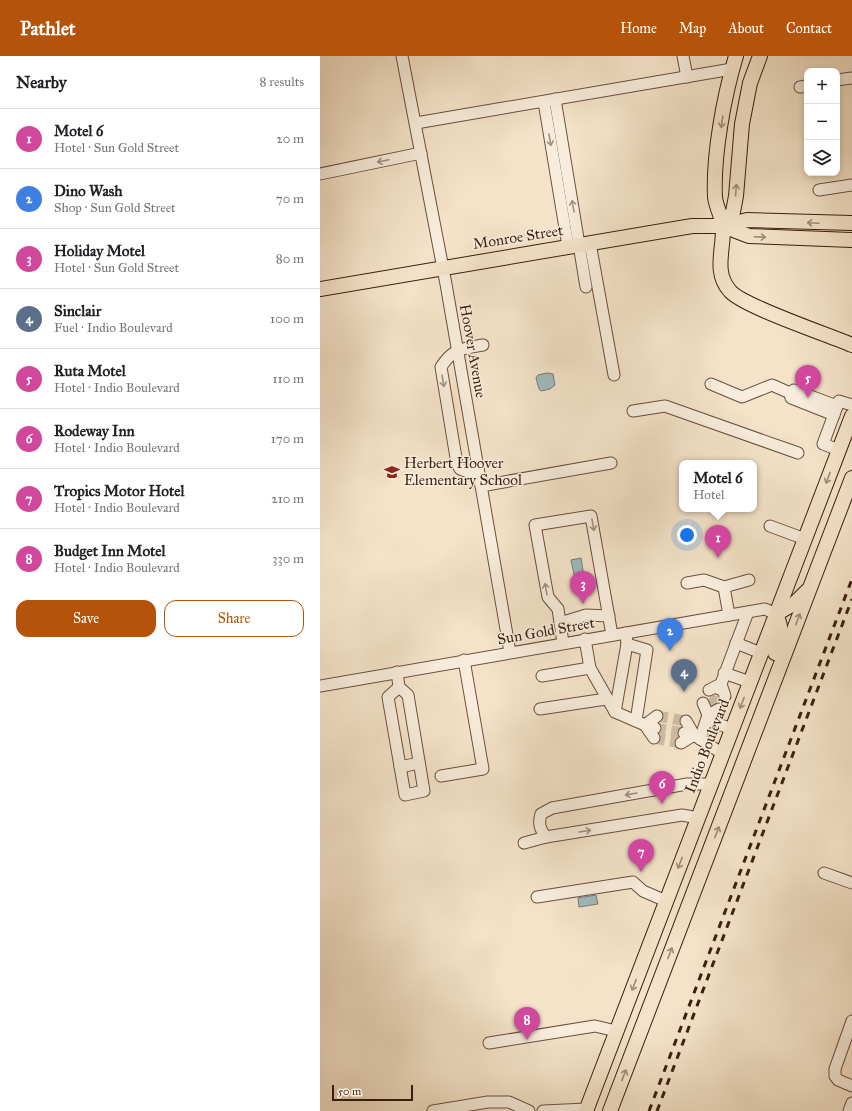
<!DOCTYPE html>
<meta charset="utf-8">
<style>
body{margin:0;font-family:"IM FELL Great Primer",serif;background:#f6f6f6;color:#202124}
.controls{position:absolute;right:12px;top:12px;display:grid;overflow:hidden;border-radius:8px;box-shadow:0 2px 6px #0003}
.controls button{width:36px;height:36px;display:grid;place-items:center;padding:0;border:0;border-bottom:1px solid #e0e0e0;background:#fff;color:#202124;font:20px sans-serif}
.scale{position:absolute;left:12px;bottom:10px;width:81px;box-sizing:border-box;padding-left:4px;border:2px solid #3c1e11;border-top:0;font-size:11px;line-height:14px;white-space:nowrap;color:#3c1e11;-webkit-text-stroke:3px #f8eddc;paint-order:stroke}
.you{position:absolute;left:367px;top:479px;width:14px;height:14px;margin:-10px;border:3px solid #fff;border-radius:50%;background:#1a73e8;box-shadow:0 0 0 6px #1a73e833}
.badge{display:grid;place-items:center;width:26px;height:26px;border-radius:50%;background:#b45309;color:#fff;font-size:13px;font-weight:700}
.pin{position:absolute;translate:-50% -33px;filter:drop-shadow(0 1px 2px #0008)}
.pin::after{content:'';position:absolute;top:21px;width:14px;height:12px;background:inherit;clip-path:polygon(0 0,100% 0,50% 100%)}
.popup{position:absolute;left:359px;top:404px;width:78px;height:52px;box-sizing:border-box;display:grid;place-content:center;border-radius:8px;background:#fff;filter:drop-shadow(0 1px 3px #0005);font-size:13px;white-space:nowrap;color:#757577}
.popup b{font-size:15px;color:#202124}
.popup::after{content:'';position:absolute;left:50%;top:100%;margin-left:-8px;border:8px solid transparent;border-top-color:#fff}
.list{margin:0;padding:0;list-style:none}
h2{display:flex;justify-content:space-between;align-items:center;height:52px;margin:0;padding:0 16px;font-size:17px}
h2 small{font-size:13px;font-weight:400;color:#757577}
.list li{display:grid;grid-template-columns:26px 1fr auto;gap:12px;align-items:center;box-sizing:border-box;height:60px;padding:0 16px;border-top:1px solid #e0e0e0}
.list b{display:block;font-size:15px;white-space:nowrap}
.list p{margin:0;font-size:13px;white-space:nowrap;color:#757577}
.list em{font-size:13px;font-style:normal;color:#757577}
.actions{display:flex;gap:8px;padding:12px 16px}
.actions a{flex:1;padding:9px 0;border:1px solid #b45309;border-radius:12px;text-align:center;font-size:14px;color:#b45309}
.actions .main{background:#b45309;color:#fff}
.icon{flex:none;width:22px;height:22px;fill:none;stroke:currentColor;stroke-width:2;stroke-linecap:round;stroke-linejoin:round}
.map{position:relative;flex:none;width:532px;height:1055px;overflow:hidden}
header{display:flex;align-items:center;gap:24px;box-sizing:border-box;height:56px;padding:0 20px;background:#b45309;color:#fff}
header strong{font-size:19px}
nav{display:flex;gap:22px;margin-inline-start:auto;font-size:14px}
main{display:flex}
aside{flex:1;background:#fff}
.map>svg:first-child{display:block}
.water{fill:#9fbcbf;stroke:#777d79}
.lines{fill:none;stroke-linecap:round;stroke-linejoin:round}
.minor-tunnel{stroke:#cfbca4;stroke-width:11;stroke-dasharray:11 5.5;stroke-linecap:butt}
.minor-casing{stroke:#6a4f3f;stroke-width:13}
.major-casing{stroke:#3c1e11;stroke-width:16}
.minor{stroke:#f8eddc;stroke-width:11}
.major{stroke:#f4e3c9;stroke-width:14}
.rail{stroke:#3c1e11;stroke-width:3;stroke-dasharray:7 7;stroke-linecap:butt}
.oneway{stroke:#a18a76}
.oneway2{stroke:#a39081}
.labels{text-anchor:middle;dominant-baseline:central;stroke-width:3;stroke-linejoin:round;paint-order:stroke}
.street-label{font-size:15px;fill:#3c1e11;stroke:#f8eddc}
.poi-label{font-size:15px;fill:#3c1e11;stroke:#f8eddc;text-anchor:start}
</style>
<header>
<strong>Pathlet</strong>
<nav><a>Home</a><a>Map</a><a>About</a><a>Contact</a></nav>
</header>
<main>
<aside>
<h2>Nearby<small>8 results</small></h2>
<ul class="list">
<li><span class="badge" style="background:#d1479c">1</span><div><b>Motel 6</b><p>Hotel · Sun Gold Street</p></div><em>20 m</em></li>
<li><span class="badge" style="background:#3f7fe0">2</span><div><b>Dino Wash</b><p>Shop · Sun Gold Street</p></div><em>70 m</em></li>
<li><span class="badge" style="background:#d1479c">3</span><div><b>Holiday Motel</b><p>Hotel · Sun Gold Street</p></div><em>80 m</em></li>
<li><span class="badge" style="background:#5c6f8a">4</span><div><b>Sinclair</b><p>Fuel · Indio Boulevard</p></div><em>100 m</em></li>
<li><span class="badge" style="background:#d1479c">5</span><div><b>Ruta Motel</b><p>Hotel · Indio Boulevard</p></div><em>110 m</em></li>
<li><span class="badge" style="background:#d1479c">6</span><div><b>Rodeway Inn</b><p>Hotel · Indio Boulevard</p></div><em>170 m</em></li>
<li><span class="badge" style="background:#d1479c">7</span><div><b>Tropics Motor Hotel</b><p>Hotel · Indio Boulevard</p></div><em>210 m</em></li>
<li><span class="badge" style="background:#d1479c">8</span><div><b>Budget Inn Motel</b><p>Hotel · Indio Boulevard</p></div><em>330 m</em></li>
</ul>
<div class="actions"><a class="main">Save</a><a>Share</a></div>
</aside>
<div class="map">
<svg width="532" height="1055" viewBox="0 0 532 1055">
<rect width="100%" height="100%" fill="#f4e3c9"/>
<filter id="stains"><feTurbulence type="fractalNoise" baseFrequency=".005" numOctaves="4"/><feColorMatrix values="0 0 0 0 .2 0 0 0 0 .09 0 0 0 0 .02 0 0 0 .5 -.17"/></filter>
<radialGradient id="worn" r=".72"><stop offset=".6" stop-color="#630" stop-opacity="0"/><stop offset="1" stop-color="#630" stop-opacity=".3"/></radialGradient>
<g class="water">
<path d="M227 317 233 318 235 329 230 333 221 335 219 333 216 322 218 319Z"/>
<path d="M261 502 264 521 255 523 251 504Z"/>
<path d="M276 839 278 848 259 851 258 842Z"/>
</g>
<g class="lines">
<g class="minor-tunnel">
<path d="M392 650 398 636"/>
<path d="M337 660 366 665"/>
<path d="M335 672 364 677"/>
<path d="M334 682 361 687"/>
</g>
<defs>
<g id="minor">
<path d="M82 0 126 228 190 596"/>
<path d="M363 0 367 21"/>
<path d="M517 24 532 22"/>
<path d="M480 31 487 30"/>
<path d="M235 43 266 231"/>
<path d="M224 46 248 190"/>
<path d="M96 67 412 13"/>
<path d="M0 118 101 97"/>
<path d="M499 134 532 129"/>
<path d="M270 187 294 319"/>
<path d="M391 328 422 341 452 329 470 337"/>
<path d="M313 355 345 350 478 397"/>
<path d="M514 359 471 342 470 337 474 334 517 350"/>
<path d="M519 394 503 388 519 345 532 349"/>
<path d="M160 421 140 413 137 408 121 311C133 292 142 293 163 289"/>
<path d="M161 430 291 407"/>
<path d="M450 470 485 483"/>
<path d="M367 527 384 524 404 531 429 524"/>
<path d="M404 531 409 559"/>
<path d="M240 567 266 559 289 560"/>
<path d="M306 577 307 588 327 594 316 665"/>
<path d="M265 583 270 612 295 656 325 669 335 672"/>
<path d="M243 587 238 553 228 541 215 469 271 460 292 579"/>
<path d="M416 587 441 597"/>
<path d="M77 616 79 631 68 641 85 739 104 735 88 639 79 631"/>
<path d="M404 617 430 626"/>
<path d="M222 620 270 612"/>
<path d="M0 630 445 553 456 558"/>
<path d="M389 634 401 628 399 633"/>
<path d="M405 640 401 628 428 556"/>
<path d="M220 653 286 643"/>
<path d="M295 656 307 588"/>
<path d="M388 659 399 653"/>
<path d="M387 664 412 673"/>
<path d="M364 677 374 679 403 698"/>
<path d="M334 682 325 669 337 660"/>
<path d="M380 683 388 659 383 647"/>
<path d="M361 687 374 679 366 665"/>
<path d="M80 711 99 707"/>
<path d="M121 720 163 713 144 604"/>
<path d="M226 781C220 773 218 768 221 758L232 752 367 728H391"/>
<path d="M204 787 226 781 362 759 378 762"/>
<path d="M504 817 532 827"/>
<path d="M217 841 313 826 323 835 346 845"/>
<path d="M532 965 515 1013V1020L518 1024 532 1030"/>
<path d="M169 987 275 970 296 975"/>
<path d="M113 1055 168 1046H189L209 1055"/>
<path d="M223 1055 267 1053"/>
<path d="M529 1055 532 1047"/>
</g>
<g id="major">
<path d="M416 0C404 40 393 99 395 141 396 151 402 161 403 170 404 193 393 216 410 235 422 250 509 279 532 289"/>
<path d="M403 170 413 156 416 140 422 68 430 27 440 0"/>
<path d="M403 170 429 180 532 184"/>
<path d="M0 233 372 170H403L427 164 532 167"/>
<path d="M456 558 475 547 487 535"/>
<path d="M455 597C461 582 463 573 456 558"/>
<path d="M266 1055 532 360"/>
<path d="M290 1055 532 422"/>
</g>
</defs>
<use href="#minor" class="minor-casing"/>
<use href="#major" class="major-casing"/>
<use href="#minor" class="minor"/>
<use href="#major" class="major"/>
<g class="rail">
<path d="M329 1055 532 523"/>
<path d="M337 1055 532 543"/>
</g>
</g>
<defs><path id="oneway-shaft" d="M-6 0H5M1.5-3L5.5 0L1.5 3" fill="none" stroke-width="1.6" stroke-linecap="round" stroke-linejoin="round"/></defs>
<g class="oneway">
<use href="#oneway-shaft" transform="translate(402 66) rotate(98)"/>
<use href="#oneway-shaft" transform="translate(416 134) rotate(-86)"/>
<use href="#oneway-shaft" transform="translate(493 167) rotate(-177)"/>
<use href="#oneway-shaft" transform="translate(440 181) rotate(2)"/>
<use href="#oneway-shaft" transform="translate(508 422) rotate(111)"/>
<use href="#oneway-shaft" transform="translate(478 563) rotate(-69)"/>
<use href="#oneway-shaft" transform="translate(422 647) rotate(111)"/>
<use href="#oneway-shaft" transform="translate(397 776) rotate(-69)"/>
<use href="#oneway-shaft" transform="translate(360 807) rotate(111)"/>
<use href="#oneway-shaft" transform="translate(350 897) rotate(-69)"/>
<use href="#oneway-shaft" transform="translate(314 929) rotate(111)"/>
<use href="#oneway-shaft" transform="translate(304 1019) rotate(-69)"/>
</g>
<g class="oneway2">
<use href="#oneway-shaft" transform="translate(230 84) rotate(80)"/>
<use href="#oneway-shaft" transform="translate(63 105) rotate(168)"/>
<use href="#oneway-shaft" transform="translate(253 150) rotate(-100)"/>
<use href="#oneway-shaft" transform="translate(123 325) rotate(81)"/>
<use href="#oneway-shaft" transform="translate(273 469) rotate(80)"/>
<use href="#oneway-shaft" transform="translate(226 533) rotate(-100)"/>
<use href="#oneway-shaft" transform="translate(311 738) rotate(170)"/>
<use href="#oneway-shaft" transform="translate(265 775) rotate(-9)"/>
</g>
<defs>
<symbol id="school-bare" viewBox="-9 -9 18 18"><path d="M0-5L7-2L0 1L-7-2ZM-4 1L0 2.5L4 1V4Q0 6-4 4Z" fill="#8f2418" stroke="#f8eddc" stroke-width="2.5" paint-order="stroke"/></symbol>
</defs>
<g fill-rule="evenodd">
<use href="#school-bare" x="61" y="405" width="22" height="22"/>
</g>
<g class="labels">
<g class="street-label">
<text transform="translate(198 181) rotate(-9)">Monroe Street</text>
<text transform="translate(153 295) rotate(80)">Hoover Avenue</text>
<text transform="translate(226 575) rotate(-10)">Sun Gold Street</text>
<text transform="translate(387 690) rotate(-69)">Indio Boulevard</text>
</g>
<g class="poi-label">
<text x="84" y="407">Herbert Hoover<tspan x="84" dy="17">Elementary School</tspan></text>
</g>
</g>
<rect width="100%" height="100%" filter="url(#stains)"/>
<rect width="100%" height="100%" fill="url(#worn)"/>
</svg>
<div class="controls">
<button>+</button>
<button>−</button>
<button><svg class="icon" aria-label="layers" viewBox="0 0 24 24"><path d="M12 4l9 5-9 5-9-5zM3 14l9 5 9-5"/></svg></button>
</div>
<div class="scale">50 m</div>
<div class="you"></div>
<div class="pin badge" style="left:398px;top:502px;background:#d1479c">1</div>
<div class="popup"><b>Motel 6</b>Hotel</div>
<div class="pin badge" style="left:350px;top:595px;background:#3f7fe0">2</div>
<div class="pin badge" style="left:263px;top:548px;background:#d1479c">3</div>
<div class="pin badge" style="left:364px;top:636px;background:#5c6f8a">4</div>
<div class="pin badge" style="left:488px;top:342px;background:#d1479c">5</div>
<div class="pin badge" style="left:342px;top:748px;background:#d1479c">6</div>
<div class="pin badge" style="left:321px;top:816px;background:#d1479c">7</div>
<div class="pin badge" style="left:207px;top:984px;background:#d1479c">8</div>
</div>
</main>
